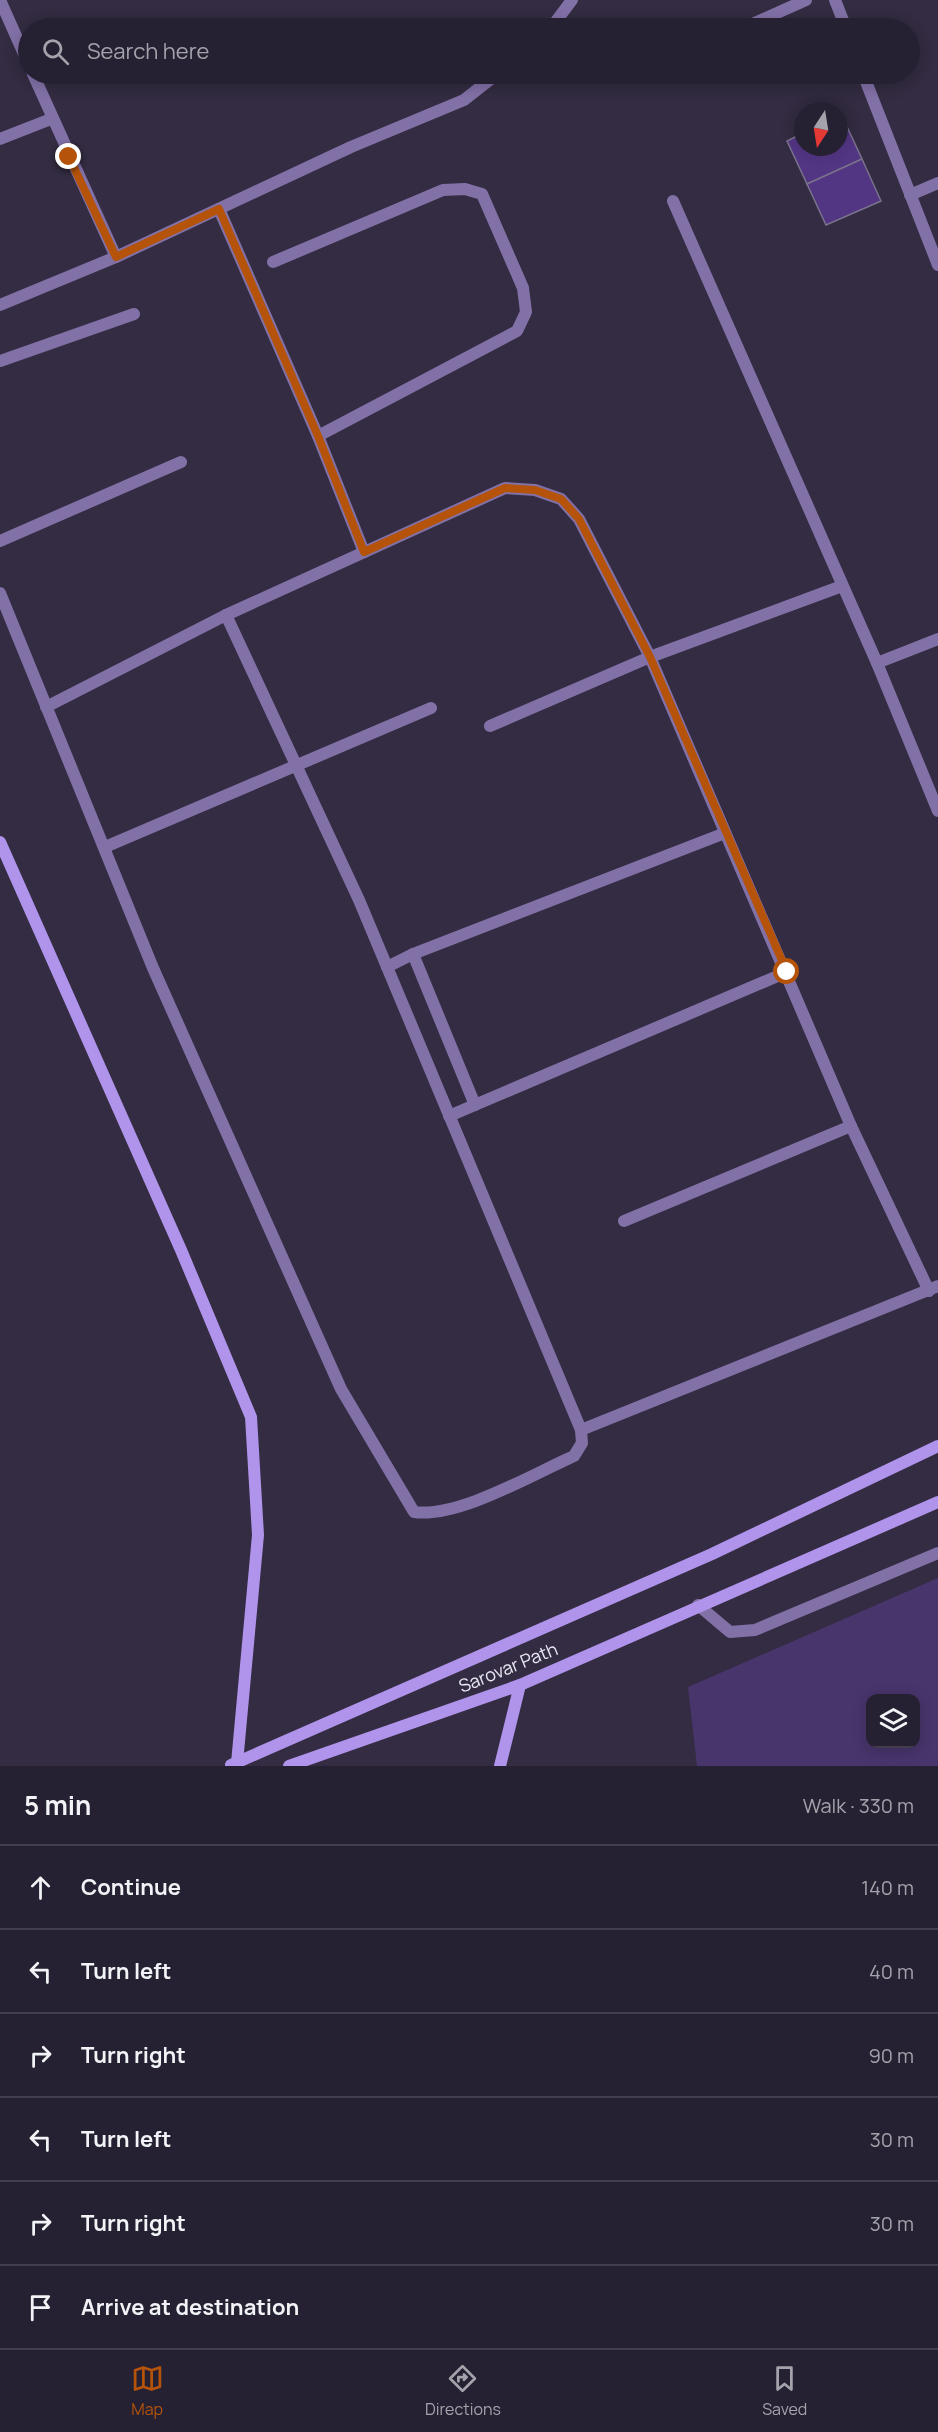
<!DOCTYPE html>
<meta charset="utf-8">
<style>
body{margin:0;font-family:Manrope,sans-serif;background:#2e293a;color:#f1f3f6}
.controls{position:absolute;right:18px;bottom:18px;display:grid;overflow:hidden;border-radius:12px;box-shadow:0 3px 15px #0003}
.controls button{width:54px;height:54px;display:grid;place-items:center;padding:0;border:0;border-bottom:2px solid #423e4d;background:#262132;color:#f1f3f6;font:30px sans-serif}
.compass{position:absolute;left:794px;top:102px;width:54px;height:54px;border-radius:50%;background:#262132;box-shadow:0 3px 15px #0003;rotate:192deg}
.stop{position:absolute;width:18px;height:18px;margin:-14px;border:4px solid #b45309;border-radius:50%;background:#fff}
.stop.end{background:#b45309;border-color:#fff;box-shadow:0 2px 6px #0008}
.list{margin:0;padding:0;list-style:none}
h2{display:flex;justify-content:space-between;align-items:center;height:78px;margin:0;padding:0 24px;font-size:26px}
h2 small{font-size:20px;font-weight:400;color:#a4a3ac}
.list li{display:grid;grid-template-columns:39px 1fr auto;gap:18px;align-items:center;box-sizing:border-box;height:84px;padding:0 24px;border-top:2px solid #423e4d}
.list b{display:block;font-size:22px;white-space:nowrap}
.list em{font-size:20px;font-style:normal;color:#a4a3ac}
.icon{flex:none;width:33px;height:33px;fill:none;stroke:currentColor;stroke-width:2;stroke-linecap:round;stroke-linejoin:round}
.map{position:relative;flex:none;width:938px;height:1766px;overflow:hidden}
.search{position:absolute;background:#262132;box-shadow:0 3px 15px #0003;left:18px;right:18px;top:18px;height:66px;display:flex;align-items:center;gap:15px;box-sizing:border-box;padding:0 21px;border-radius:33px;color:#a4a3ac;font-size:22px}
.sheet{height:582px;background:#262132}
nav{display:flex;justify-content:space-around;align-items:center;box-sizing:border-box;height:84px;border-top:2px solid #423e4d;background:#262132;font-size:16px;color:#a4a3ac}
nav a{display:grid;justify-items:center;gap:3px}
nav .on{color:#b45309}
.map>svg:first-child{display:block}
.green{fill:#48356c;fill-rule:evenodd}
.building{fill:#523583;stroke:#79728b;stroke-width:1.5}
.lines{fill:none;stroke-linecap:round;stroke-linejoin:round}
.lane{stroke:#8271a7;stroke-width:12}
.street{stroke:#8271a7;stroke-width:12}
.secondary{stroke:#b094eb;stroke-width:12}
.route{stroke:#b45309;stroke-width:8}
.labels{text-anchor:middle;dominant-baseline:central;stroke-width:5;stroke-linejoin:round;paint-order:stroke}
.street-label{font-size:18px;fill:#eae7f5;stroke:#332c42}
</style>
<div class="map">
<svg width="938" height="1766" viewBox="0 0 938 1766">
<rect width="100%" height="100%" fill="#332c42"/>
<path class="green" d="M938 1578V1766H697L688 1687ZM870 1698H916V1744H870Z"/>
<g class="building">
<path d="M842 116 862 159 807 184 787 141 803 133V147H839V117Z"/>
<path d="M862 159 881 201 826 225 807 184Z"/>
</g>
<g class="lines">
<path class="lane" d="M698 1605 730 1632 755 1630 938 1553"/>
<g class="street">
<path d="M0 0 28 63"/>
<path d="M835 0 846 28"/>
<path d="M748 26 806 0"/>
<path d="M551 28 572 0"/>
<path d="M33 74 116 257"/>
<path d="M863 74 938 265"/>
<path d="M0 139 51 119"/>
<path d="M910 195 938 183"/>
<path d="M673 201 877 663 938 811"/>
<path d="M219 209 318 436 364 552"/>
<path d="M273 262 443 190 465 189 482 194 523 288 526 312 517 331 318 436"/>
<path d="M0 305 116 257 351 147 464 100 497 74"/>
<path d="M0 361 134 314"/>
<path d="M0 541 181 462"/>
<path d="M0 593 153 968 341 1389 414 1512C459 1518 531 1475 574 1456L582 1443 581 1430 359 900 226 615"/>
<path d="M877 663 938 639"/>
<path d="M46 707 226 615 505 488 535 490 561 499 579 519 650 657 851 1126 929 1291"/>
<path d="M490 726 650 657 842 586"/>
<path d="M105 847 431 708"/>
<path d="M413 954 475 1105"/>
<path d="M387 967 413 954 725 833"/>
<path d="M449 1116 787 972"/>
<path d="M624 1221 851 1126"/>
<path d="M581 1430 938 1286"/>
</g>
<g class="secondary">
<path d="M0 842 181 1250 251 1417 258 1535 237 1763"/>
<path d="M231 1765 712 1554 938 1446"/>
<path d="M289 1766 520 1685 938 1502"/>
<path d="M500 1766 520 1685"/>
</g>
</g>
<g class="lines">
<path class="route" d="M69 157 116 257 219 209 318 436 364 552 505 488 535 490 561 499 579 519 650 657 787 972"/>
</g>
<g class="labels">
<g class="street-label">
<text transform="translate(508 1667) rotate(-22)">Sarovar Path</text>
</g>
</g>
</svg>
<div class="controls">
<button><svg class="icon" aria-label="layers" viewBox="0 0 24 24"><path d="M12 4l9 5-9 5-9-5zM3 14l9 5 9-5"/></svg></button>
</div>
<svg class="compass" viewBox="-18 -18 36 36"><path d="M0-13l5 13h-10z" fill="#e53935"/><path d="M0 13l5-13h-10z" fill="#a4a3ac"/></svg>
<div class="stop" style="left:787px;top:972px"></div>
<div class="stop end" style="left:69px;top:157px"></div>
<div class="search"><svg class="icon" aria-label="search" viewBox="0 0 24 24"><circle cx="10" cy="10" r="6"/><path d="M15 15l6 6"/></svg>Search here</div>
</div>
<section class="sheet">
<h2>5 min<small>Walk · 330 m</small></h2>
<ul class="list">
<li><svg class="icon" aria-label="ahead" viewBox="0 0 24 24"><path d="M12 20V5M6 11l6-6 6 6"/></svg><div><b>Continue</b></div><em>140 m</em></li>
<li><svg class="icon" aria-label="left" viewBox="0 0 24 24"><path d="M17 20v-9H6M10 6l-5 5 5 5"/></svg><div><b>Turn left</b></div><em>40 m</em></li>
<li><svg class="icon" aria-label="right" viewBox="0 0 24 24"><path d="M7 20v-9h11M14 6l5 5-5 5"/></svg><div><b>Turn right</b></div><em>90 m</em></li>
<li><svg class="icon" aria-label="left" viewBox="0 0 24 24"><path d="M17 20v-9H6M10 6l-5 5 5 5"/></svg><div><b>Turn left</b></div><em>30 m</em></li>
<li><svg class="icon" aria-label="right" viewBox="0 0 24 24"><path d="M7 20v-9h11M14 6l5 5-5 5"/></svg><div><b>Turn right</b></div><em>30 m</em></li>
<li><svg class="icon" aria-label="arrive" viewBox="0 0 24 24"><path d="M6 21V4h12l-3 4 3 4H6"/></svg><div><b>Arrive at destination</b></div></li>
</ul>
</section>
<nav>
<a class="on"><svg class="icon" aria-label="map" viewBox="0 0 24 24"><path d="M3 6l6-2 6 2 6-2v14l-6 2-6-2-6 2zM9 4v14M15 6v14"/></svg>Map</a>
<a><svg class="icon" aria-label="directions" viewBox="0 0 24 24"><path d="M12 3l9 9-9 9-9-9zM9 14v-3h6M13 9l2 2-2 2"/></svg>Directions</a>
<a><svg class="icon" aria-label="saved" viewBox="0 0 24 24"><path d="M7 4h10v16l-5-4-5 4z"/></svg>Saved</a>
</nav>
